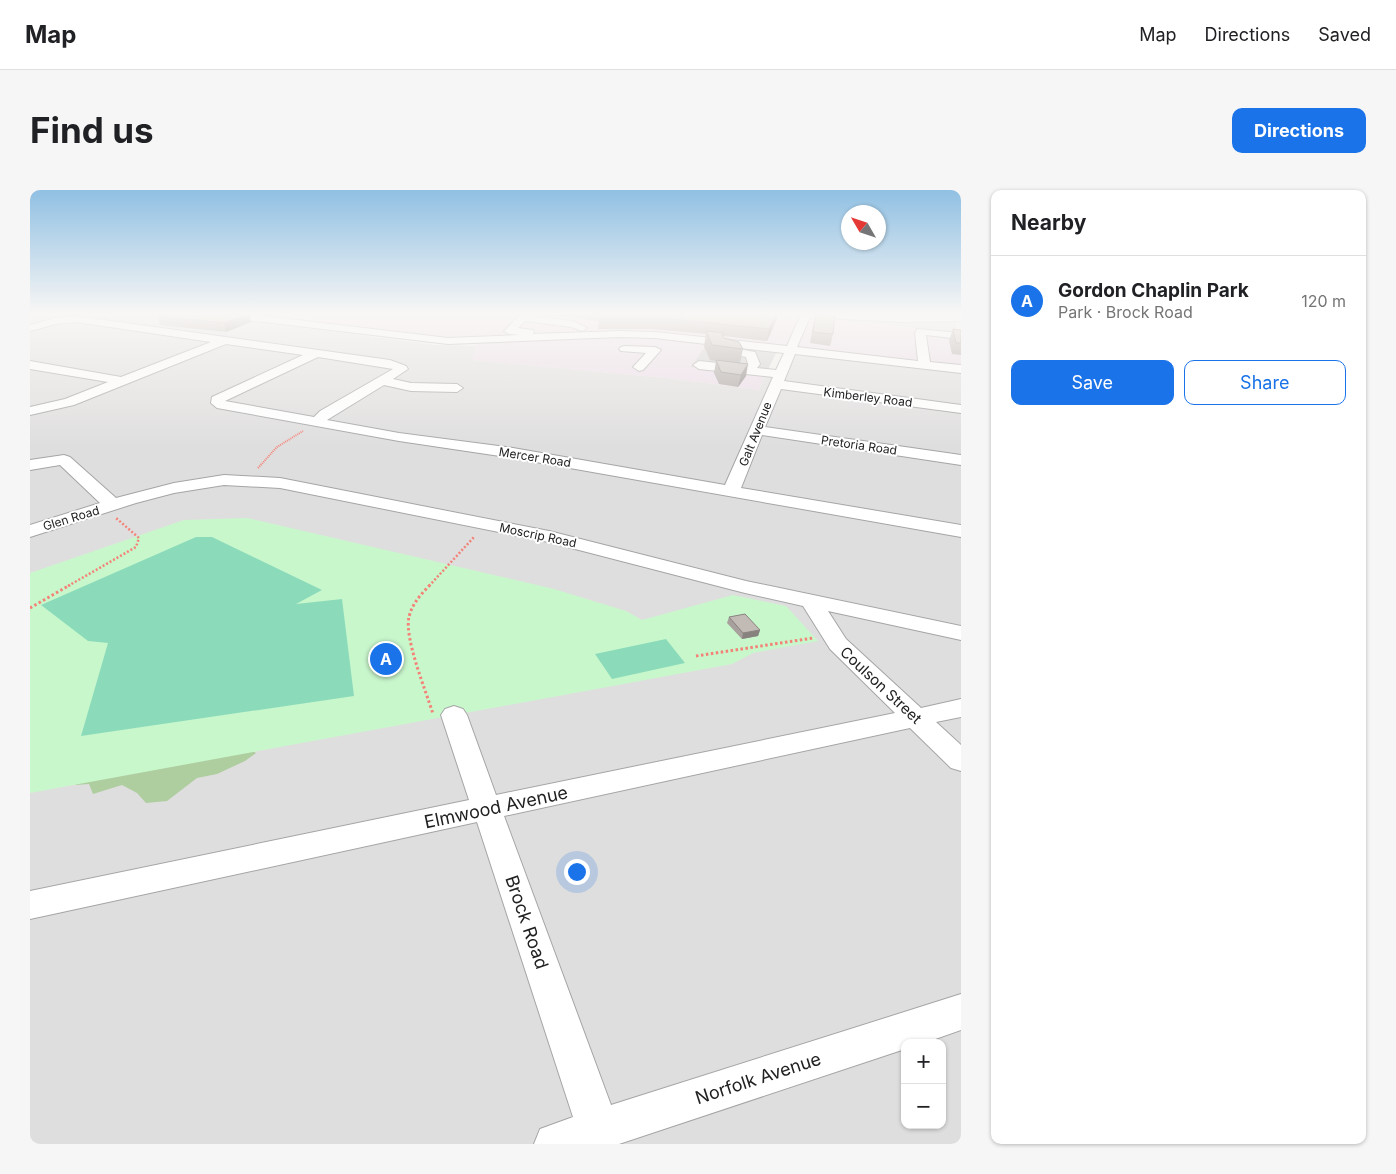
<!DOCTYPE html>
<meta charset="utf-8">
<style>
body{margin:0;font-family:Inter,sans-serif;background:#f6f6f6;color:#202124}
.controls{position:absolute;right:15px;bottom:15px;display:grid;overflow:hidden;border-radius:10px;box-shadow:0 1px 4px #0004}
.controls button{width:45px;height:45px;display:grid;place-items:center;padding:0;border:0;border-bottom:1px solid #e0e0e0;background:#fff;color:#202124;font:25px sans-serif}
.compass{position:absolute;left:811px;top:15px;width:45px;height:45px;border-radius:50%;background:#fff;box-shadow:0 1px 4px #0004;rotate:309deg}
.you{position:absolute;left:546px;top:681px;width:18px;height:18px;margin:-12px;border:4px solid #fff;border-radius:50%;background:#1a73e8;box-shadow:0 0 0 8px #1a73e833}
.badge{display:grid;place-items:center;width:32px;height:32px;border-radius:50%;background:#1a73e8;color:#fff;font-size:16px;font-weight:700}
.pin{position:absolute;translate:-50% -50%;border:2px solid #fff;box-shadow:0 1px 5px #0006}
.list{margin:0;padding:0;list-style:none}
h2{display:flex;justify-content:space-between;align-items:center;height:65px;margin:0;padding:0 20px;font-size:21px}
h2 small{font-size:16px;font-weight:400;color:#757577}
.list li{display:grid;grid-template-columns:32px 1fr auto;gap:15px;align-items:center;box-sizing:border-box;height:90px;padding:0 20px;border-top:1px solid #e0e0e0}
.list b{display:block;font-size:19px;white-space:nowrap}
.list p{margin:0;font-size:16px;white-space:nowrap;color:#757577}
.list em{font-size:16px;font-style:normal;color:#757577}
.actions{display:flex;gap:10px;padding:15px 20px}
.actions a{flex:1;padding:11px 0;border:1px solid #1a73e8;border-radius:10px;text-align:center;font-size:18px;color:#1a73e8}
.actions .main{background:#1a73e8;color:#fff}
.map{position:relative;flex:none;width:931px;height:954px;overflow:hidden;border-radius:10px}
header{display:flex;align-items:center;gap:30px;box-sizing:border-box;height:70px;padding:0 25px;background:#fff;border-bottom:1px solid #e0e0e0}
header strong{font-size:24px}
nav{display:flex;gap:28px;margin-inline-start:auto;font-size:18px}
.intro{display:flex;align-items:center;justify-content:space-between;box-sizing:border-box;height:120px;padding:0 30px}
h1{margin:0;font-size:35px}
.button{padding:12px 22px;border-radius:10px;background:#1a73e8;color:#fff;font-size:18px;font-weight:700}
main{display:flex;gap:30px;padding:0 30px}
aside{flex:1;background:#fff;border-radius:10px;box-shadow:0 1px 4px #0004}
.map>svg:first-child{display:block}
.residential{fill:#dfdede;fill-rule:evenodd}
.industrial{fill:#eadbe7}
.religious{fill:#cfcfcf}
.forest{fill:#aecea0}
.park{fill:#c9f7cc}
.pitch{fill:#8bdbbb}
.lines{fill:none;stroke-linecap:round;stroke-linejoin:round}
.minor-casing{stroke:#a5a5a5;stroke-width:2}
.path-far2{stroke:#f38277;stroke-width:2;stroke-dasharray:1 1;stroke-linecap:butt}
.path-far1{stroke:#f38277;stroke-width:2.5;stroke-dasharray:2 2;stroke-linecap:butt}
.path{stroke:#f38277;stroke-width:3;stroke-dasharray:2.5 2.5;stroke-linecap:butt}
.minor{fill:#fff;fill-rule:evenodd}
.wall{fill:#a7a09c}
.shaded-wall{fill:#88827f}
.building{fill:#c2bab5;stroke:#88827f}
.labels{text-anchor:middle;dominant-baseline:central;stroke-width:4;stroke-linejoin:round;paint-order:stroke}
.far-street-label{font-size:12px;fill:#212121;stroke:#fff}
.street-label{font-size:15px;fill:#212121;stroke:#fff}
.near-street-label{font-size:18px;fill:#212121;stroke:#fff}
</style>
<header>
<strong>Map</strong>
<nav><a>Map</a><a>Directions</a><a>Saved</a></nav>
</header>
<div class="intro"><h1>Find us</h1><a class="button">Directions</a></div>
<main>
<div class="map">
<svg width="931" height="954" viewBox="0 0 931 954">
<rect width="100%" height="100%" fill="#f1eee9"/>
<g class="residential">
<path d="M0 124H169L405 155 446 156 443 170 646 189 729 200 735 186 756 189 766 164 931 182V954H0ZM875 853H912V935H875Z"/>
<path d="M742 124H931V128L926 132V142Z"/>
</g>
<path class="industrial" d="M214 124H742L931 143V178L679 148 662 177 735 186 729 200 646 189 442 170 448 148H401Z"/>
<path class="religious" d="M677 153 747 161 735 186 661 177Z"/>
<path class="forest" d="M215 557 226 563 215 571 187 584 167 588 137 611 116 613 107 603 92 595 63 604 59 594 46 595 41 585Z"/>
<path class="park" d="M217 328 524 399 596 421 612 430 703 405 756 416 788 451 723 463 702 474 0 603V383L154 330Z"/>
<g class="pitch">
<path d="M166 347H182L292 400 266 414 312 409 324 506 51 546 78 453 58 451 11 415Z"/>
<path d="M636 449 655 473 582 489 565 464Z"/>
</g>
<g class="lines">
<defs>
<g id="minor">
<path d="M188 124H218L418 148 490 145 479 144 474 141 489 126 493 125 543 131 557 138 552 141 541 137 495 131 488 138 503 140 504 142 503 144 590 141 625 142 757 156 771 124 931 125V131L872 132 780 127 767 157 888 171 885 143 887 139 931 143V149L896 145 900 172 931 175V183L765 164 754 191 931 215V223L751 199 735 237 931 265V275L732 245 711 298 931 335V347L483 268 369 251 187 218 181 213 182 207 273 165 196 154 44 215 0 225V217L35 209 78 192 0 179V171L91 187 181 152 46 132 26 134 0 141V135L25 128 46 126 360 170 376 176 378 179 363 189 381 193 427 194 433 198 427 202 381 201 354 195 297 230 369 243 483 258 695 295 743 187 669 179 663 175 669 171 716 176 718 174 716 167 693 162 691 160 693 158 697 157 725 162 730 174 727 178 746 180 754 163 625 148 590 147 418 154 193 127ZM288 167 363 179 290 221 284 227 195 211Z"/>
<path d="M595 156 625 157 631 160 613 180 609 181 603 177 616 163 591 161 589 159 591 157Z"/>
<path d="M34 265 40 267 86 308 144 293 194 285 250 288 519 341 716 391 931 436V450L798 421 816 449 891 518 931 509V527L906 532 931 555V581L921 578 880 538 474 626 581 915 931 804V840L894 853H875V859L589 954H504L510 939 543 927 447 632 0 729V701L439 610 411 525 415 519 424 516 433 519 437 525 466 605 865 523 800 459 773 416 715 403 518 352 250 298 194 295 144 303 106 313 0 347V335L70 313 30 275 0 280V270Z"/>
</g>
</defs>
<use href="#minor" class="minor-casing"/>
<path class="path-far2" d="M228 278 247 257 273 241"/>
<g class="path-far1">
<path d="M38 396 106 357 109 348 86 328"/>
<path d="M399 396 445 346"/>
</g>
<g class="path">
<path d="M400 395C391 404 382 414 379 427 374 448 396 501 403 524"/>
<path d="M0 418 40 395"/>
<path d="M666 466 783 448"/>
</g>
<use href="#minor" class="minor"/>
</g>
<g class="wall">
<path d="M259 124H286L281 126Z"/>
<path d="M513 124H749L737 151 693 146 694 148 713 159 710 173 716 186 708 197 689 194 684 183 686 171 680 170 674 156 676 144 622 139H568L569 131Z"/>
<path d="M785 124H805L803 144 800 156 780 153Z"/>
<path d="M128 126 221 132 196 142 130 135Z"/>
<path d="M923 139 931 140V165L922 164 919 150Z"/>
<path d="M699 427 730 440 728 446 712 449 697 433Z"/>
</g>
<g class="shaded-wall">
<path d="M220 124 221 132 196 142 194 133Z"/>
<path d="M747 124H749L737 151 739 139Z"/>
<path d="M718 174 716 186 708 197 711 185Z"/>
<path d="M730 440 728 446 712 449 713 443Z"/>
</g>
<g class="building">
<path d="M134 124H219L194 133 128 126Z"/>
<path d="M574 124H747L739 139 623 127 569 128Z"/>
<path d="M786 124H805L803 144 783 142Z"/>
<path d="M923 139 931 140V153H926Z"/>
<path d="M676 141 694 143 692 145 694 148 709 152 713 159 682 155Z"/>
<path d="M686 170 718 174 711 185 691 182Z"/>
<path d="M715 424 730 440 713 443 699 427Z"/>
</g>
<linearGradient id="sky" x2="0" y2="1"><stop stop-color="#90c0e3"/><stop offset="0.48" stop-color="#f9f7f5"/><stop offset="1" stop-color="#f9f7f5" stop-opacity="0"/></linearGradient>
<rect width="931" height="258" fill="url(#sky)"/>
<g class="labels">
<g class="far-street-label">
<text transform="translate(838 207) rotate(7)">Kimberley Road</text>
<text transform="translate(725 244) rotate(-68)">Galt Avenue</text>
<text transform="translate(829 255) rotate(8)">Pretoria Road</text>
<text transform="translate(505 267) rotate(9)">Mercer Road</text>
<text transform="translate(41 328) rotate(-17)">Glen Road</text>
<text transform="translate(508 345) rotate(12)">Moscrip Road</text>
</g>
<g class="street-label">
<text transform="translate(851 495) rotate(43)">Coulson Street</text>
</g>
<g class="near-street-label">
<text transform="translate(466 617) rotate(-12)">Elmwood Avenue</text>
<text transform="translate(497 732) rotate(71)">Brock Road</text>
<text transform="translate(728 888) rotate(-18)">Norfolk Avenue</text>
</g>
</g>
</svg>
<div class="controls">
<button>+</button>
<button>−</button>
</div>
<svg class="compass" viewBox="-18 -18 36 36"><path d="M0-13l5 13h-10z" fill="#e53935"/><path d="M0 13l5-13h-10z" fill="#757577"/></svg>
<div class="you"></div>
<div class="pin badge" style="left:356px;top:469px">A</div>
</div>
<aside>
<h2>Nearby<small></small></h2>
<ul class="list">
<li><span class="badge">A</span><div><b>Gordon Chaplin Park</b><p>Park · Brock Road</p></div><em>120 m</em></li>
</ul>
<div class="actions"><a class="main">Save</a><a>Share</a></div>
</aside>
</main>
